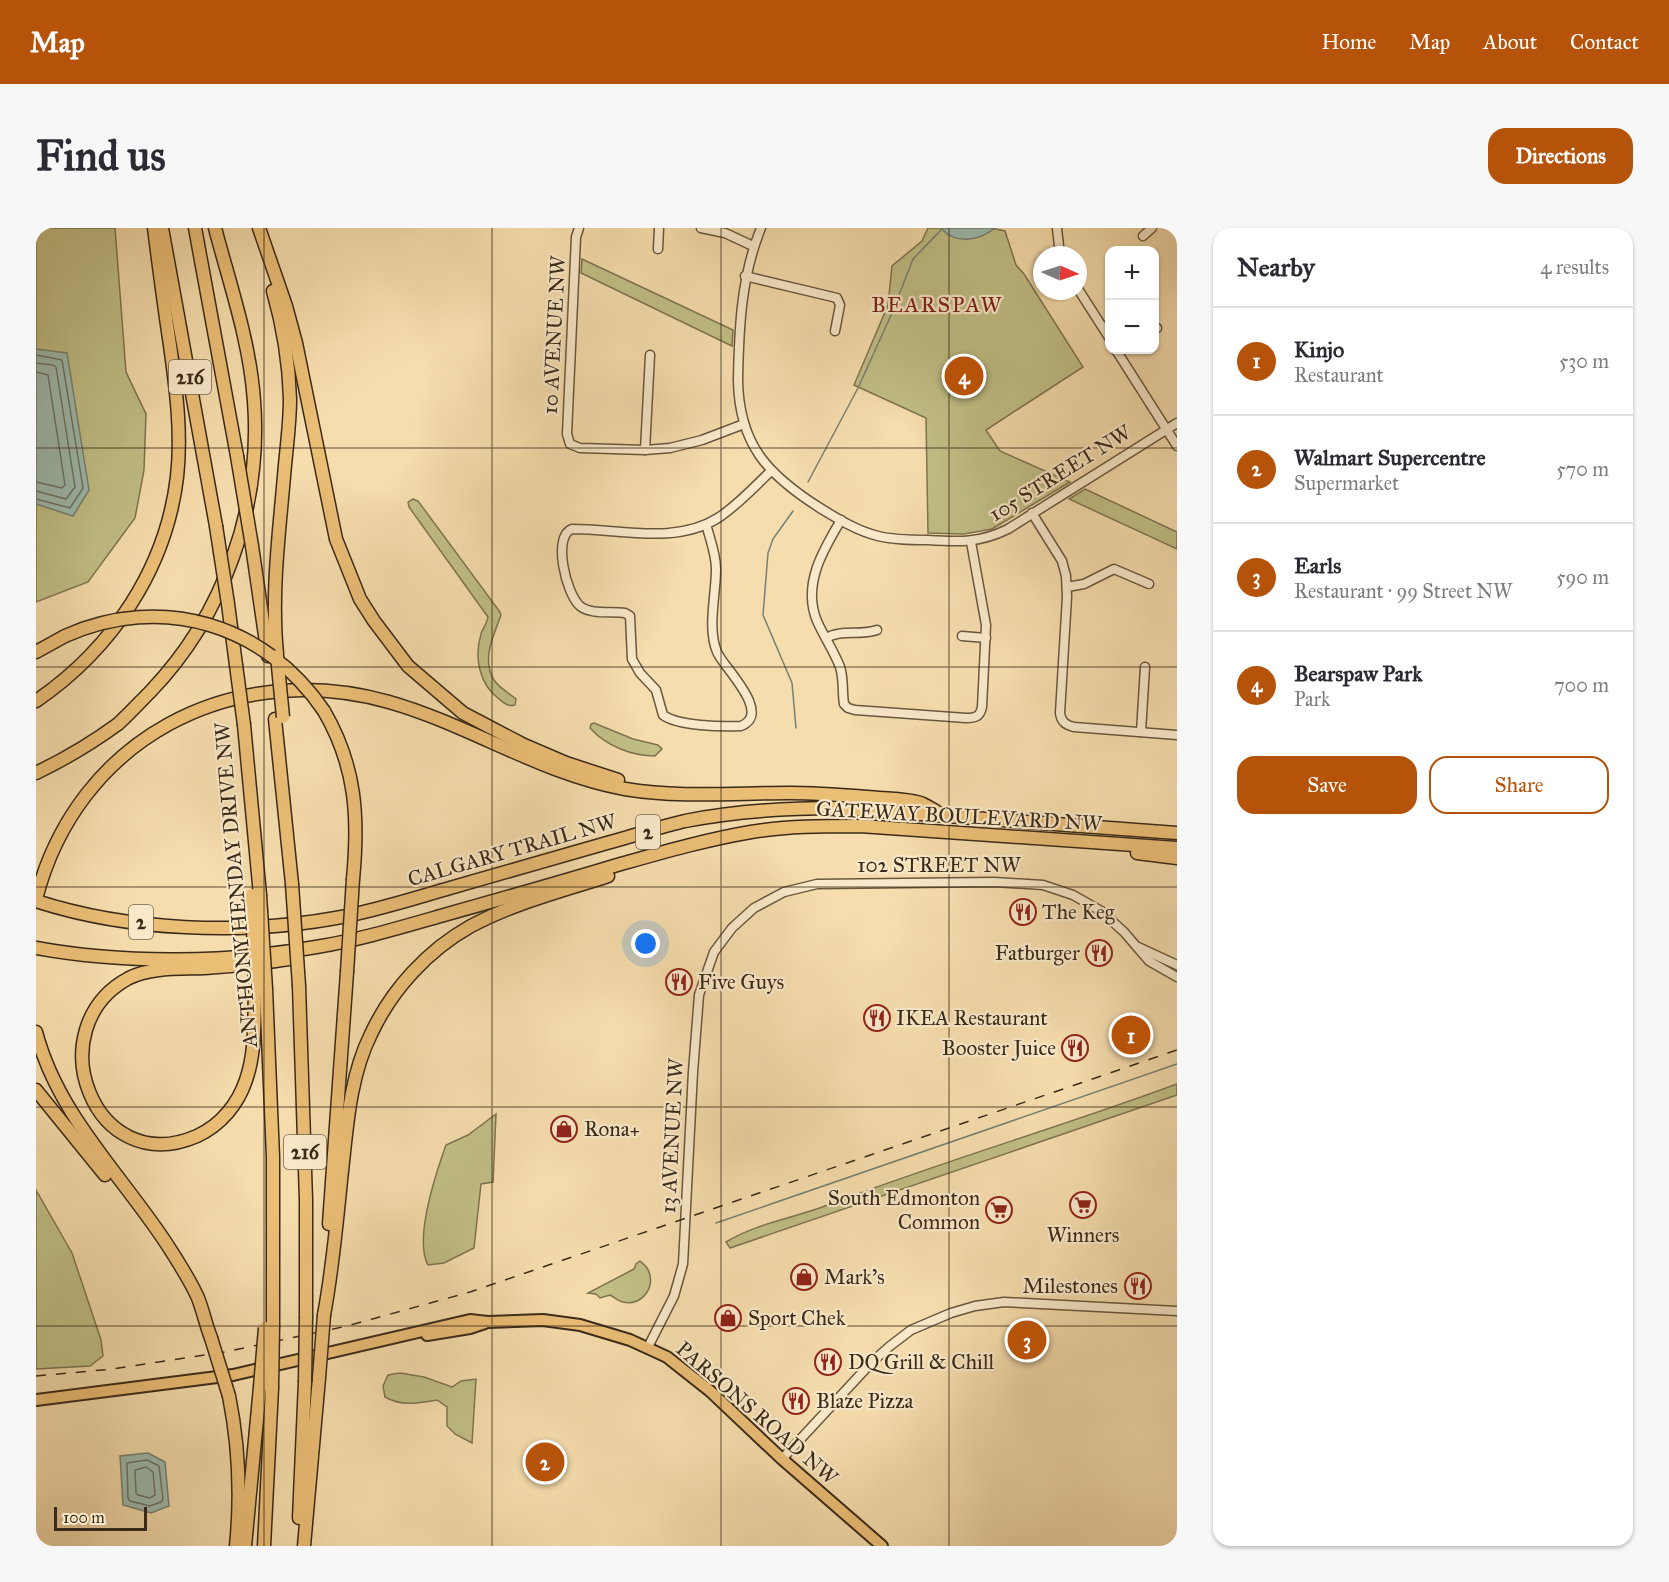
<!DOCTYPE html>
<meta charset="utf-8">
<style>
body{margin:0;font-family:"IM FELL Great Primer",serif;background:#f7f7f7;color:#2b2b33}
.controls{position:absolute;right:18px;top:18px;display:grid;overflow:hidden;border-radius:12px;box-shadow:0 2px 4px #0004}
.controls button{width:54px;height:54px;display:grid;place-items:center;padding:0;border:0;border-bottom:2px solid #e1e1e2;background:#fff;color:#2b2b33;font:30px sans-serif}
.compass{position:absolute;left:997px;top:18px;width:54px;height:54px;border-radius:50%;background:#fff;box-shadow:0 2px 4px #0004;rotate:93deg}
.scale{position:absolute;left:18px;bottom:15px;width:93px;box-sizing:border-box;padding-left:6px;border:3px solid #3a2a19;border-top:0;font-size:16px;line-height:21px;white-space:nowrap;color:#3a2a19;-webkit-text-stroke:4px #f9e9ca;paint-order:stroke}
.you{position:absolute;left:610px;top:716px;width:21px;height:21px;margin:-15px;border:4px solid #fff;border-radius:50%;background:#1a73e8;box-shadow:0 0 0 9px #1a73e833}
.badge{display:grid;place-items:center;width:39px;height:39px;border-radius:50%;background:#b45309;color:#fff;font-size:20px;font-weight:700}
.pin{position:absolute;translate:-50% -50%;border:3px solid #fff;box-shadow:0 2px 6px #0006}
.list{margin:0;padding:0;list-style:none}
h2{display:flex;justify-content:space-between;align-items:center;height:78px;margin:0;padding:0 24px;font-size:26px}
h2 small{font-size:20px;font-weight:400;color:#7c7c81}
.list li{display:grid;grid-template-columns:39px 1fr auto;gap:18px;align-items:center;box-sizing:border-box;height:108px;padding:0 24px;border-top:2px solid #e1e1e2}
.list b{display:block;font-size:22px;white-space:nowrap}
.list p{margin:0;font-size:20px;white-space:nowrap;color:#7c7c81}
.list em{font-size:20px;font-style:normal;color:#7c7c81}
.actions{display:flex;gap:12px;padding:18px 24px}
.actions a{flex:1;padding:14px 0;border:2px solid #b45309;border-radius:18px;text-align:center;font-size:21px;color:#b45309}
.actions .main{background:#b45309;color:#fff}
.map{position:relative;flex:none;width:1141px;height:1318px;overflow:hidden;border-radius:18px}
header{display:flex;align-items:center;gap:36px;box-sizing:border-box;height:84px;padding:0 30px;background:#b45309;color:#fff}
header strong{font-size:28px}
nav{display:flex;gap:33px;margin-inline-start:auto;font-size:21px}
.intro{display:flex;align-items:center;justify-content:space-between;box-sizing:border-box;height:144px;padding:0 36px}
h1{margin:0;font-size:42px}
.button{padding:15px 27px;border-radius:18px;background:#b45309;color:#fff;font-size:21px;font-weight:700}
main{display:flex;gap:36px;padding:0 36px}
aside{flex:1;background:#fff;border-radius:18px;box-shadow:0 2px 4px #0004}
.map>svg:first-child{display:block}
.green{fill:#c1bf86;stroke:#7e7450;stroke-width:1.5}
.water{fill:#9dbbaf;stroke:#758173;stroke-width:1.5}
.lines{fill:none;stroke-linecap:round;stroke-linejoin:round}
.shore{stroke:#6c7264;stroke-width:1.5}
.stream{stroke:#758173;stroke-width:1.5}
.minor-casing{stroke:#69573e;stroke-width:11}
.major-casing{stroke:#3a2a19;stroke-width:14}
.highway-casing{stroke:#3a2a19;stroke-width:15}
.minor{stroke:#f9e9ca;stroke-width:8}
.major{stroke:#ebbe76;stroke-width:10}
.highway{stroke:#ebbe76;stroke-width:12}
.rail{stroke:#3a2a19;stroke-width:1.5;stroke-dasharray:10 10;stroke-linecap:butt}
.highway-bridge-casing{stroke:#3a2a19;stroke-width:15;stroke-linecap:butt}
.highway-bridge{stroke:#ebbe76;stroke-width:12}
.grid{fill:none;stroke:#3a2a19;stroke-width:1.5;stroke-opacity:0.55}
.labels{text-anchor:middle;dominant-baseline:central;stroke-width:4.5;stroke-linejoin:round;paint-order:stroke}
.shield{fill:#f9e9ca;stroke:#73634e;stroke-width:1.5}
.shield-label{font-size:20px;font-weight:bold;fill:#3a2a19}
.street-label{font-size:21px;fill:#3a2a19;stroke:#f9e9ca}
.poi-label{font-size:21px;fill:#3a2a19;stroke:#f9e9ca;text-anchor:start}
.neighbourhood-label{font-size:22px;letter-spacing:1.5px;fill:#7a1f14;stroke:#f9e9ca}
</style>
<header>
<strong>Map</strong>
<nav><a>Home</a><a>Map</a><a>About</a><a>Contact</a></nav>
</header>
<div class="intro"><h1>Find us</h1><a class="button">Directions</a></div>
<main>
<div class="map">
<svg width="1141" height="1318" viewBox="0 0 1141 1318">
<rect width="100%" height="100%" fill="#f6ddad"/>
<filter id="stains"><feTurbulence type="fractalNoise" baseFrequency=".00333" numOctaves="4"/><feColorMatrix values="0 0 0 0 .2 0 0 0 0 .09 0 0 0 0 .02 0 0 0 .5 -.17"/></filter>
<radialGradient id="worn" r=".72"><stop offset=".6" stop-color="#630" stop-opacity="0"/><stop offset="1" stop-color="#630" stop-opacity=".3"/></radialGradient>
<g class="green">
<path d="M0 0H79L90 144 110 186 108 242 99 290 52 354 0 374Z"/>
<path d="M892 0H955L969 3 980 37 988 46 1047 139 950 202 964 223 1034 254 956 301 928 306 892 305 890 190 818 157 852 77 856 38 886 13Z"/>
<path d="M546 31 697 102 696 118 545 45Z"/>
<path d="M1049 261 1141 304V321L1033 271Z"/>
<path d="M377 271 382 273 464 384 465 387C458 407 445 431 458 452 463 460 473 465 480 471L479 477C472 479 468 475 463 471 443 456 438 429 445 406 447 400 451 395 452 389L373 279 372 274Z"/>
<path d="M558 495 597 511 622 517 626 521 619 528C596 528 570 518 554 500L555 496Z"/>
<path d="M1141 856V867L694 1020 690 1014C721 995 758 990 792 977 907 933 1025 899 1141 856Z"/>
<path d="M460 886 457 954 445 956 438 1020 408 1035 392 1037C378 1011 400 945 410 917L432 907Z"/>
<path d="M0 962 36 1025 65 1112 67 1128 54 1138 0 1141Z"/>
<path d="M604 1033C606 1035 609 1037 611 1040 622 1057 606 1079 587 1074 582 1073 578 1069 574 1067L564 1070 560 1066 552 1065 598 1041 600 1036Z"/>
<path d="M364 1145 388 1149 416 1159 425 1153 440 1151 436 1215 419 1206 411 1198V1179L401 1172C382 1175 367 1179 349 1169L347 1158 352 1147Z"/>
</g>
<g class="water">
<path d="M905 0H959C943 13 919 17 905 0Z"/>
<path d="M0 121 31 125 53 262 37 288 0 276Z"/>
<path d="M112 1225 129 1234 133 1278 115 1285 87 1277 84 1228Z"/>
</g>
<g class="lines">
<g class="shore">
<path d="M0 127 26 132 47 260 34 280 0 271"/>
<path d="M0 135 17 137 20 139 39 259 30 271 0 263"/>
<path d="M0 144 12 147 29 257 26 260 0 254"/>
<path d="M111 1232 123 1238 127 1271 125 1274 114 1278 94 1273 92 1270 91 1235Z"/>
<path d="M110 1239 117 1244 119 1267 114 1270 102 1267 100 1265 99 1242Z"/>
</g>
<g class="stream">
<path d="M772 254 822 160 856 85 877 31 906 1"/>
<path d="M757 283 737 311 732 325 727 387 756 455 760 500"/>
<path d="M680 995 1141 836"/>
</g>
<defs>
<g id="minor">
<path d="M543 0 540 9 531 206 534 216 544 220 609 222 634 220 666 212 708 196"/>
<path d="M665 0 689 5 717 18"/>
<path d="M725 0C705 49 703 100 702 152 703 217 732 247 784 280 802 291 821 303 842 308 858 312 875 312 892 312 923 314 944 315 972 301L1141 195"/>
<path d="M1021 0 1024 27"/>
<path d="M1107 8 1116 0"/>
<path d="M622 21 623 0"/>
<path d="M709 48 801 70 804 77 799 103"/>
<path d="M1042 61 1074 111"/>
<path d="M1118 101 1121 100"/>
<path d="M1080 122 1141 218"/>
<path d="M609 222 614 127"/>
<path d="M996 285 1026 333 1030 348 1031 369 1024 485C1025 494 1030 497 1038 499L1141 507"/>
<path d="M805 292C787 322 766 357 781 393 788 409 798 423 804 439 808 451 806 464 808 476L812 480 819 482 930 490C939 490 944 489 946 479L950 397 935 314"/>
<path d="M670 296C674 311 680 326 680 341 680 367 671 400 681 424 687 439 737 485 705 498 686 499 642 498 627 487L620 462 604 445 596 431 594 388 589 385C575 383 555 387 544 378 530 366 516 308 536 301 584 301 639 317 682 290 702 277 718 259 735 243"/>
<path d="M1031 359 1048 356 1078 341 1113 356"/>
<path d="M926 408 950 410"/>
<path d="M790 410C805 401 824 408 841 402"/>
<path d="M1105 504 1109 439"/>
<path d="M1102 719 1141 737"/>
<path d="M612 1119 638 1068 647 1036 657 844 663 767 678 724 696 700 718 680 748 664 781 656 958 654 1007 657 1037 667 1065 683 1088 704 1113 733 1141 749"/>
<path d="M746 1231 836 1134 854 1118 875 1102 915 1085 939 1078 968 1074 1141 1083"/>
</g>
<g id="major">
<path d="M391 1107 434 1100 449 1095"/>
<path d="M0 1172 197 1147 434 1092 452 1094 507 1092 544 1097 594 1112 631 1129 674 1163 746 1231 846 1318"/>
</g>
<g id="highway">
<path d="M126 0 180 298"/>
<path d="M159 0 201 228"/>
<path d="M223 0 250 78 260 115 300 311 324 371 338 393 372 438 427 485 488 517 530 535 582 552"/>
<path d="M237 63C247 98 253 135 254 171 254 197 250 223 248 248 243 307 235 366 241 426"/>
<path d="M216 318 232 428"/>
<path d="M192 376 200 437"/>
<path d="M0 424 29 408"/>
<path d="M0 473C76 421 130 341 141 249 146 205 140 161 134 117 128 78 123 39 118 0"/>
<path d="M288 483C320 538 323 589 317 651"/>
<path d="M239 491 256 656"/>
<path d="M208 497 224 667"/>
<path d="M0 545C29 531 56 515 82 496 93 486 104 474 114 464 188 387 226 279 218 173 214 114 194 57 179 0"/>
<path d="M1101 625 1141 630"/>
<path d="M0 671C41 511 196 430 353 474 434 497 505 546 589 561 643 570 699 565 754 565 779 565 805 567 831 569 847 571 873 570 887 576 893 579 899 583 905 586"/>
<path d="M0 673C92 703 206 707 300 690 339 683 376 671 414 660 466 645 519 630 571 615 597 608 623 599 649 593 700 583 750 580 802 580L1141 605"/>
<path d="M0 720C87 736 193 735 280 719 323 712 366 699 408 687 465 671 522 655 578 638 624 625 668 612 715 604 751 598 787 598 824 598L1141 620"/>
<path d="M263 758 270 972V1089"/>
<path d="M230 761 237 929V1098"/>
<path d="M219 762C218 792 220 823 210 852 202 876 185 897 161 908 58 953 0 800 93 750 115 739 144 741 169 740 199 738 229 735 259 730"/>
<path d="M0 804C22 888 86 947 132 1018 143 1035 154 1052 162 1070 167 1083 170 1097 175 1110"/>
<path d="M0 862 69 947"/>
<path d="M293 996 311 744"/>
<path d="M288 1087C297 1039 301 991 306 943 311 898 314 848 335 806 356 761 392 722 435 698 478 675 526 663 572 648"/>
<path d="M193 1168C203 1218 205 1268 200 1318"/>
<path d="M263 1290 269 1154"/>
<path d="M209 1318 224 1159"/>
<path d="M228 1318 236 1160"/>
<path d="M268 1318 283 1150"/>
</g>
</defs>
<use href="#minor" class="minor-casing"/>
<use href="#major" class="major-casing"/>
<use href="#highway" class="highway-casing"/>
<use href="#minor" class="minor"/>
<use href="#major" class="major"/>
<use href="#highway" class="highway"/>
<path class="rail" d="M0 1148 77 1141 189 1124 311 1098 434 1064 1141 822"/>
<defs>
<g id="highway-bridge">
<path d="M201 228 216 318"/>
<path d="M180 298 192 376"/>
<path d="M29 408C126 365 229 396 288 483"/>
<path d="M241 428 247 489"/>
<path d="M200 437 208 497"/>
<path d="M256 656 263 758"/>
<path d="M216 667 219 762"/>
<path d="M224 667 230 761"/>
<path d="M311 744 317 651"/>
<path d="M175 1110 193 1168"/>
<path d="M283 1150 288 1087"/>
<path d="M269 1154 270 1089"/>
<path d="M224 1159 229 1100"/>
<path d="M236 1160 237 1098"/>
</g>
</defs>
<use href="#highway-bridge" class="highway-bridge-casing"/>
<use href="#highway-bridge" class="highway-bridge"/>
</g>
<path class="grid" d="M228 0V1318M456 0V1318M685 0V1318M913 0V1318M0 220H1141M0 439H1141M0 659H1141M0 879H1141M0 1098H1141"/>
<defs>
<symbol id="restaurant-ring" viewBox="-11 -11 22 22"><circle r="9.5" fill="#f9e9ca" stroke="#8f2418" stroke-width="1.5"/><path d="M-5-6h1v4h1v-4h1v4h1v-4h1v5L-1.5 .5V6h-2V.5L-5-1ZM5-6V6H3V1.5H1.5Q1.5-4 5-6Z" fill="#8f2418"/></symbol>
<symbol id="shop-ring" viewBox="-11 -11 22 22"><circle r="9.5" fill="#f9e9ca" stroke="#8f2418" stroke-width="1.5"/><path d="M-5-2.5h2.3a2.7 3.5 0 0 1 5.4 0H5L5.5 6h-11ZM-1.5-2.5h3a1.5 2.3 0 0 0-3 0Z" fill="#8f2418"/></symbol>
<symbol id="supermarket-ring" viewBox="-11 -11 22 22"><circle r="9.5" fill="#f9e9ca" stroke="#8f2418" stroke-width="1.5"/><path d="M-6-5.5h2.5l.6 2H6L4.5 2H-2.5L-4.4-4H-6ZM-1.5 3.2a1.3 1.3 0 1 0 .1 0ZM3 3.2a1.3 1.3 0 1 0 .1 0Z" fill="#8f2418"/></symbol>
</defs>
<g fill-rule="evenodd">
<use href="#restaurant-ring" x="972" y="669" width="30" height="30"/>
<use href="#restaurant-ring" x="1048" y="710" width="30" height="30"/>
<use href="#restaurant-ring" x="628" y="739" width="30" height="30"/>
<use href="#restaurant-ring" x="826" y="775" width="30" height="30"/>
<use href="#restaurant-ring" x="1024" y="805" width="30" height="30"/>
<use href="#shop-ring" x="513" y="886" width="30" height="30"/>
<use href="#supermarket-ring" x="1032" y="962" width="30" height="30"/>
<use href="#supermarket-ring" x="948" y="967" width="30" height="30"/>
<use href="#shop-ring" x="753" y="1034" width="30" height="30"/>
<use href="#restaurant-ring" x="1087" y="1043" width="30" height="30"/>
<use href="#shop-ring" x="677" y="1075" width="30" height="30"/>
<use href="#restaurant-ring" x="777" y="1119" width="30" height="30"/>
<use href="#restaurant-ring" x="745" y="1158" width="30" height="30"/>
</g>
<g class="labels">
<g class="shield">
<rect x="133" y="132" width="42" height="34" rx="4.5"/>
<rect x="600" y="587" width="24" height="34" rx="4.5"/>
<rect x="93" y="677" width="24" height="34" rx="4.5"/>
<rect x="248" y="907" width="42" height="34" rx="4.5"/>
</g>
<g class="shield-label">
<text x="154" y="149">216</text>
<text x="612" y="604">2</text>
<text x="105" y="694">2</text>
<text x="269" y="924">216</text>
</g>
<g class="street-label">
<text transform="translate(518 107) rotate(-87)">10 AVENUE NW</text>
<text transform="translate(1024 245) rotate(-32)">105 STREET NW</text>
<text transform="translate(923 588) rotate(3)">GATEWAY BOULEVARD NW</text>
<text transform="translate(476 622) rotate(-16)">CALGARY TRAIL NW</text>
<text x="903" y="637">102 STREET NW</text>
<text transform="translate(200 657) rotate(-95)">ANTHONY HENDAY DRIVE NW</text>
<text transform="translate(636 908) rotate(-87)">13 AVENUE NW</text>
<text transform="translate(721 1185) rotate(41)">PARSONS ROAD NW</text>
</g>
<g class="poi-label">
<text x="1006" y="684">The Keg</text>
<text x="1044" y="725" text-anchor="end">Fatburger</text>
<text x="662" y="754">Five Guys</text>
<text x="860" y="790">IKEA Restaurant</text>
<text x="1020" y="820" text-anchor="end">Booster Juice</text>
<text x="548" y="901">Rona+</text>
<text x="944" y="970" text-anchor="end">South Edmonton<tspan x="944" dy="24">Common</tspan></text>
<text x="1047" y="1007" text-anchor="middle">Winners</text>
<text x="788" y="1049">Mark's</text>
<text x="1082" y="1058" text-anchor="end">Milestones</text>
<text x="712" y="1090">Sport Chek</text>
<text x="812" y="1134">DQ Grill &amp; Chill</text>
<text x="780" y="1173">Blaze Pizza</text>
</g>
<g class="neighbourhood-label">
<text x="901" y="76">BEARSPAW</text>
</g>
</g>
<rect width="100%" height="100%" filter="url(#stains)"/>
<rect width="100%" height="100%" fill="url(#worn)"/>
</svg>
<div class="controls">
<button>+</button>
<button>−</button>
</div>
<svg class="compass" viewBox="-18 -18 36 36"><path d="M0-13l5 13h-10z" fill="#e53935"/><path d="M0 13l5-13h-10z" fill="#7c7c81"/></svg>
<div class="scale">100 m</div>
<div class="you"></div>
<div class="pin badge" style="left:1095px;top:807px">1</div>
<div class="pin badge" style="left:509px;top:1234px">2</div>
<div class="pin badge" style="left:991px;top:1112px">3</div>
<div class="pin badge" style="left:928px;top:148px">4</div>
</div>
<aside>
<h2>Nearby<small>4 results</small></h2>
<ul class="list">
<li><span class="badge">1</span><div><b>Kinjo</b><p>Restaurant</p></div><em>530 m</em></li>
<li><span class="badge">2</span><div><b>Walmart Supercentre</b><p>Supermarket</p></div><em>570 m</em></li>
<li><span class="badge">3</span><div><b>Earls</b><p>Restaurant · 99 Street NW</p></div><em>590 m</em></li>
<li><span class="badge">4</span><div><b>Bearspaw Park</b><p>Park</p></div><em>700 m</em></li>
</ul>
<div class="actions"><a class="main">Save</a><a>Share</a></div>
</aside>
</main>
